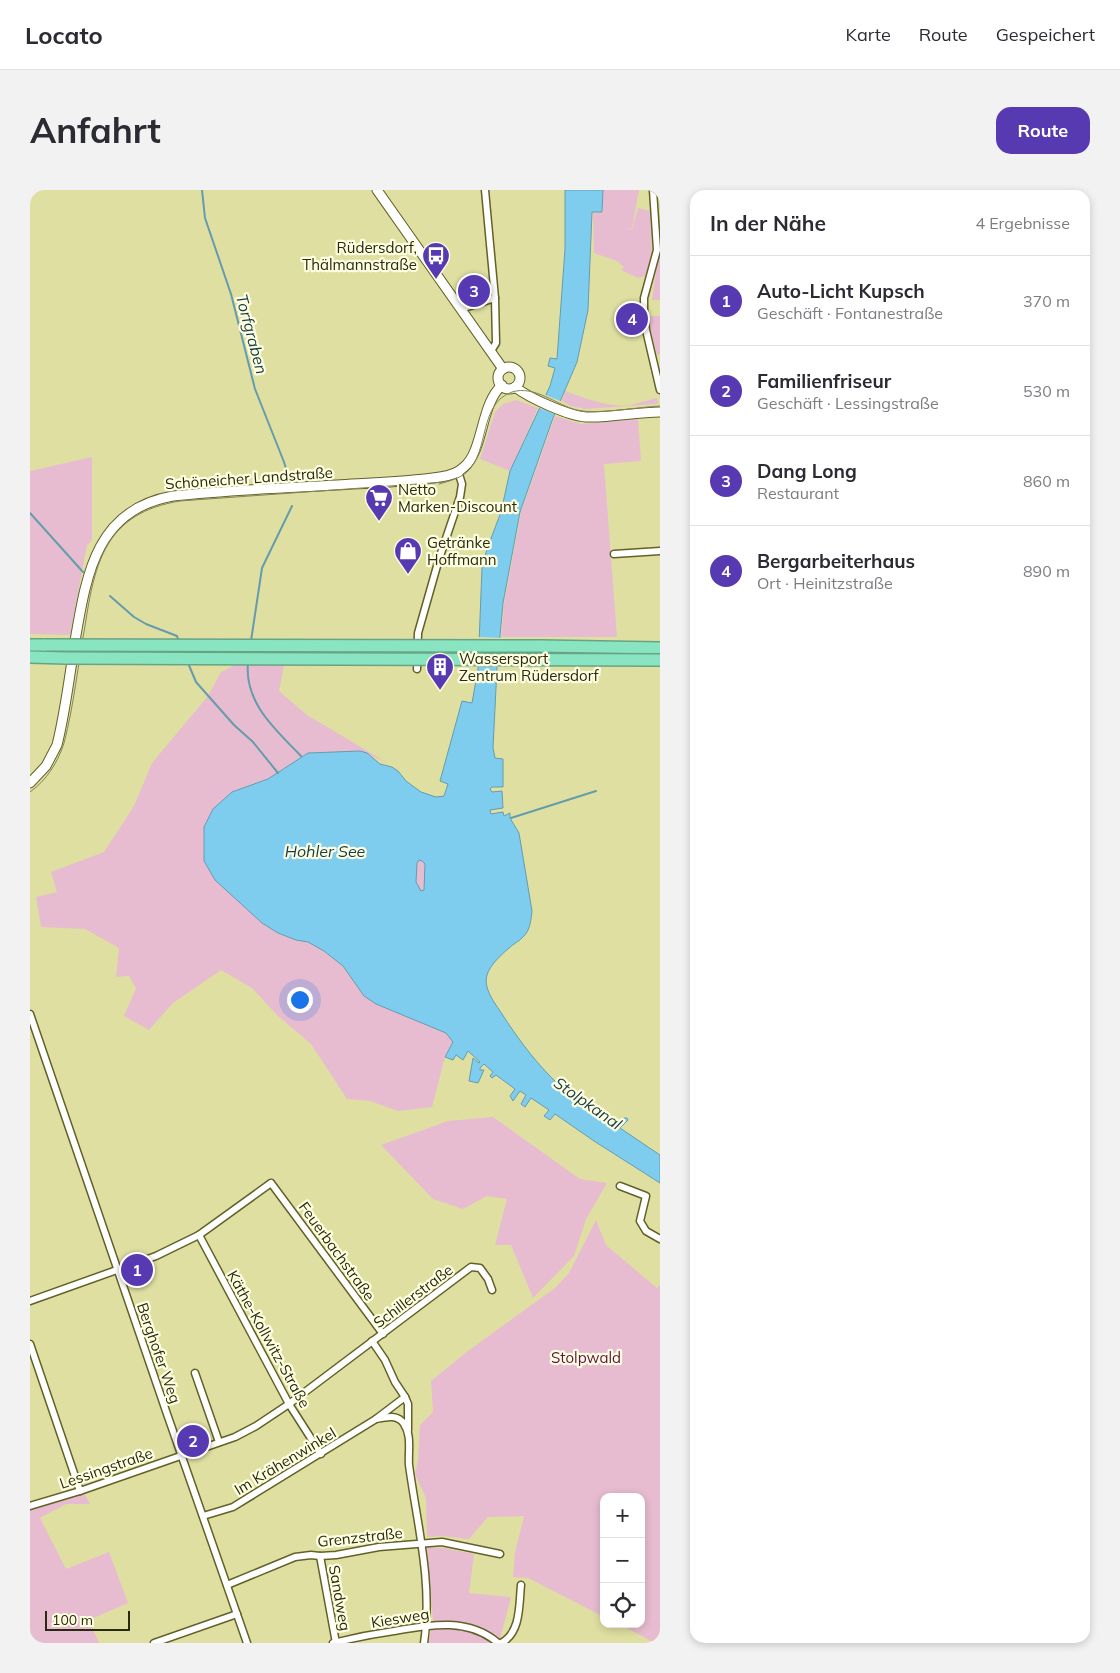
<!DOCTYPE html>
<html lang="de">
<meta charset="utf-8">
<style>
body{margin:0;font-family:Mulish,sans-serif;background:#f2f2f3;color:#2b2b33}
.controls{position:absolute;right:15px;bottom:15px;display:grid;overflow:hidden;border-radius:10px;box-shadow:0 2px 8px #0003}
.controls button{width:45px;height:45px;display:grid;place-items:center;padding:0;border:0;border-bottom:1px solid #e1e1e2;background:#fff;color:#2b2b33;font:25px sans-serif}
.scale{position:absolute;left:15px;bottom:12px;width:85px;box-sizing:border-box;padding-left:5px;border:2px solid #2a2a12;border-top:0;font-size:14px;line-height:18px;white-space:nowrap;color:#2a2a12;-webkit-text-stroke:4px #fefee0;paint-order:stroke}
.you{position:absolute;left:269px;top:809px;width:18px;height:18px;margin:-12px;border:4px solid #fff;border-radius:50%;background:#1a73e8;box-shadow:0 0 0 8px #1a73e833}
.badge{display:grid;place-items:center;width:32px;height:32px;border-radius:50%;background:#573ab2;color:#fff;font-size:16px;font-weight:700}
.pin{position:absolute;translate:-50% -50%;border:2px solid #fff;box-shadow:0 1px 5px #0006}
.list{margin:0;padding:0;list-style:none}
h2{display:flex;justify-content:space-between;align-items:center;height:65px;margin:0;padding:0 20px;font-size:21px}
h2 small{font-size:16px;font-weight:400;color:#7c7c81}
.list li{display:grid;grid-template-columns:32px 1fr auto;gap:15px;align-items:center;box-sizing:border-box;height:90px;padding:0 20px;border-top:1px solid #e1e1e2}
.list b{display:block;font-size:19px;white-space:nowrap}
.list p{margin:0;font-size:16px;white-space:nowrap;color:#7c7c81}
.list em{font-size:16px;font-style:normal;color:#7c7c81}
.icon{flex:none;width:28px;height:28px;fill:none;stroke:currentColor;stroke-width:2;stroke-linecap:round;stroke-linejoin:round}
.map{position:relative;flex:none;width:630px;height:1453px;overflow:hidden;border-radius:15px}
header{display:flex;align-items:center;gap:30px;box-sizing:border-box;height:70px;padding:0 25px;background:#fff;border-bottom:1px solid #e1e1e2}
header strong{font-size:24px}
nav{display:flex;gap:28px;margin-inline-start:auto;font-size:18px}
.intro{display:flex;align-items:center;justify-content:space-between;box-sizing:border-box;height:120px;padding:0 30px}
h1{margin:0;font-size:35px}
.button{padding:12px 22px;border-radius:15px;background:#573ab2;color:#fff;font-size:18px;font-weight:700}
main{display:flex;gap:30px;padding:0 30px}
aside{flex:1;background:#fff;border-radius:15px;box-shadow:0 2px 8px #0003}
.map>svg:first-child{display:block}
.green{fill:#e7bcd0}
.water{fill:#7ecdef;stroke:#659cad;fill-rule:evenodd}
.pier{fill:#dfdfa2}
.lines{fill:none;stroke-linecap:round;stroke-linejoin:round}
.stream{stroke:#659cad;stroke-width:2}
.minor-casing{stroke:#626127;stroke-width:9}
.secondary-casing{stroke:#626127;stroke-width:11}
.motorway-casing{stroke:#68a384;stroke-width:14}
.minor{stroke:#fff;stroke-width:6}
.secondary{stroke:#fff;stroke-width:9}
.motorway{stroke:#89e4c2;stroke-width:11}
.tram{stroke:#85855a;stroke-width:1}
.motorway-bridge-casing{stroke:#68a384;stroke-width:14;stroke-linecap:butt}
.motorway-bridge{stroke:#89e4c2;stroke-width:11}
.labels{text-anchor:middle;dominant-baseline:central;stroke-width:4.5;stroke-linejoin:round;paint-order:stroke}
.poi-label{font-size:15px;fill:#2a2a12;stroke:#fefee0;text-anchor:start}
.street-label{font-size:15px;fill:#2a2a12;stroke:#fefee0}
.park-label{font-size:15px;fill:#631444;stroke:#fefee0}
.water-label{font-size:16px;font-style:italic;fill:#173b4a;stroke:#fefee0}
</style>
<header>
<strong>Locato</strong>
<nav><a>Karte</a><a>Route</a><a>Gespeichert</a></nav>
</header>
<div class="intro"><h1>Anfahrt</h1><a class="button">Route</a></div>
<main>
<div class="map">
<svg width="630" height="1453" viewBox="0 0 630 1453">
<rect width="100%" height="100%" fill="#dfdfa2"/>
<g class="green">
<path d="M573 0H609L602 39 597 38 602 40 608 18 620 21 622 66 615 86 608 88 591 80 594 77 587 71 564 63 563 23 573 22Z"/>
<path d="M630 52V110H622Z"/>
<path d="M617 126H630V164L627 165Z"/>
<path d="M535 201C551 207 584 219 601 215 609 213 618 210 627 208L628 212 627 214 555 219 541 216 532 211Z"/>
<path d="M486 210 508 218 480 281 450 269 465 222 473 214Z"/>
<path d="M525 226 551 234 608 229 611 271 574 274 587 447H471L474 414 491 322Z"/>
<path d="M62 267V350L57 355 40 445 0 444V281Z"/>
<path d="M205 475H254L249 501 277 525 356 572 330 561 278 563 238 589 202 602 175 655 174 671 232 733 248 743 266 750 278 752 294 761 313 776 334 806 346 814 378 827 377 780 391 602 406 607 412 606 423 852 415 867 402 917 368 921 340 911 317 909 281 854 248 826 222 798 191 780 143 813 119 840 94 826 106 798 99 786 86 787 89 758 55 739 11 737 6 707 27 702 21 682 74 662 104 616 122 573 178 506 191 482Z"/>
<path d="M463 927 550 989 577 993 556 1029 544 1066 503 1108 481 1055H465L477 1009 457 1006 433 1019 403 1009 351 955 418 931Z"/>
<path d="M566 1030 576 1055 627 1098 630 1095V1453H625L589 1434H611V1307H574V1427L498 1388 483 1387 485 1363 494 1326 458 1327 439 1349 412 1346 397 1347 396 1308 385 1284 388 1270 390 1235 403 1222 401 1191 438 1161 525 1098 539 1083Z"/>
<path d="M54 1303 60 1314H36L10 1328 36 1379 79 1362 98 1413 59 1430 69 1453H0V1319Z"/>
<path d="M397 1357 414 1358 444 1364 439 1403 481 1407 469 1453H398L403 1431Z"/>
</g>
<path class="water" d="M535 0H573L572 22H562L558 120 547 172 523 228 490 322 473 413 467 478 463 558 465 568 473 569V597H462L460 599 462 602 472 601 473 618 460 620 461 624 473 622 474 626 480 623V628L489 643 502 721C501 730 500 740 494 746 490 751 483 754 479 758 471 765 460 775 457 785 453 799 465 813 472 824 501 869 536 911 586 934L594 928H597L598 930 590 938 630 965V993L564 951 525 924 520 930 514 926 519 920 501 908 495 917 491 914 496 905 490 901 483 911 480 906 485 899 466 885 462 888 460 886 463 882 454 874 450 878V880H454L448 893 439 891 443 868 449 873 450 872 438 861 433 870 426 865 423 870 415 867 423 852 416 843 346 814 334 806 313 776 294 761 278 752 266 750 248 743 232 733 185 690 174 671V637L183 619 202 602 238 589 278 563 330 561 337 563 350 574 362 577 368 581 376 591 391 602 406 607 414 606 418 594 410 591 432 511 442 513 448 479 452 378 457 359 471 322 480 281 520 196 525 178 518 176 520 168 527 169 535 59ZM389 670 392 671 395 674 394 700 391 701 386 692 387 673Z"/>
<g class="pier">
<path d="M513 204 533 212 527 225 507 217Z"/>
<path d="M447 447 472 448 470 477 446 476Z"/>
</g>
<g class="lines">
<g class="stream">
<path d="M172 0 175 28 201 104 225 199 254 272 260 292"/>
<path d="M0 323 53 382"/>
<path d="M80 406 104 427 116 434 147 446 149 452"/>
<path d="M221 451 232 378 262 316"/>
<path d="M158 473 166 492 204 535 223 552 248 583"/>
<path d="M218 473C214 513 246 540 271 566"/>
<path d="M481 628 566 601"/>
</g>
<defs>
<g id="minor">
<path d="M455 0 465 108 466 153 461 161"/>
<path d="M623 0 627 60 614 108V122L616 140 630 200"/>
<path d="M431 119 465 108"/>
<path d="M584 364 630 361"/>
<path d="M387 479 388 443 409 369 430 307 432 294 428 281"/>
<path d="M0 824 137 1224 217 1453"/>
<path d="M590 996 616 1006 610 1031 616 1041 630 1049"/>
<path d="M169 1045 259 1214 291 1264"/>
<path d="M0 1111 126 1066 169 1045 241 993 353 1144"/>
<path d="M342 1151 355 1170 365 1192 375 1207 378 1214V1240"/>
<path d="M0 1154 50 1301"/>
<path d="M165 1183 189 1252"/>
<path d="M346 1229C356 1227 368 1224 374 1234 382 1246 378 1261 379 1275 387 1334 403 1393 394 1453"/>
<path d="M0 1316 50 1301 205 1247 226 1236 259 1214 441 1077 450 1078 458 1089 462 1100"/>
<path d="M173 1326 203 1317 346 1229 375 1207"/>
<path d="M290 1366 306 1453"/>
<path d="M197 1395 265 1367 281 1365 290 1366 306 1365 349 1357 412 1352 470 1364"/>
<path d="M124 1453 207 1424"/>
<path d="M303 1453C323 1448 343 1444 364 1441 399 1435 438 1427 468 1453"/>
<path d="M471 1453C491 1443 489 1415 491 1395"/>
</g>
<g id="secondary">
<path d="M347 0 473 179"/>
<circle cx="479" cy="188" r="11"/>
<path d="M485 197C499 208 539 226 556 227 581 228 605 222 630 222"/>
<path d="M0 593 16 576 27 555C36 519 40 481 46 445 57 381 68 319 143 306 197 300 252 298 307 295 341 293 376 292 410 287 418 286 428 283 434 277 454 260 450 215 472 195"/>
</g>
<g id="motorway">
<path d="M0 455H15"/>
<path d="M511 456 630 458"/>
<path d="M0 467 36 468"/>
</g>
</defs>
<use href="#minor" class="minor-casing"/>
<use href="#secondary" class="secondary-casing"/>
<use href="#motorway" class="motorway-casing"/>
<use href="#minor" class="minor"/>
<use href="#secondary" class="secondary"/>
<use href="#motorway" class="motorway"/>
<g class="tram">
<path d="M409 294C419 291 429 289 437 282 460 261 448 214 482 202 505 195 526 215 547 220 567 225 607 217 630 216"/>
<path d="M0 602C17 590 28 572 34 553 44 515 48 474 55 436 65 371 76 323 150 311L415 292"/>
</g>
<defs>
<g id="motorway-bridge">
<path d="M15 455 511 456"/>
<path d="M36 468 630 470"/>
</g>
</defs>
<use href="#motorway-bridge" class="motorway-bridge-casing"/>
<use href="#motorway-bridge" class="motorway-bridge"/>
</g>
<defs>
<symbol id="bus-pin" viewBox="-11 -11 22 30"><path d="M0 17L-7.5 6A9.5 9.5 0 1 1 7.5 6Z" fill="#573ab2" stroke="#fefee0"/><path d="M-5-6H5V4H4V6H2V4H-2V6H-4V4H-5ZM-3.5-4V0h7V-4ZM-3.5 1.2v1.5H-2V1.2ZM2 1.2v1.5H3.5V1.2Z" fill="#fff"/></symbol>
<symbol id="supermarket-pin" viewBox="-11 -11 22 30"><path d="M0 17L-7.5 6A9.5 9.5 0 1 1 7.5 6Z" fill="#573ab2" stroke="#fefee0"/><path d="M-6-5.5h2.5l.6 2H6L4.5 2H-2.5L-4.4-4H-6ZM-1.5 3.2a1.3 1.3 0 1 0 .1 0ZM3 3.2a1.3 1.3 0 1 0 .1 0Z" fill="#fff"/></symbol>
<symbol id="shop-pin" viewBox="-11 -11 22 30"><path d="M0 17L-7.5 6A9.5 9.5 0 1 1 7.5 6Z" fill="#573ab2" stroke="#fefee0"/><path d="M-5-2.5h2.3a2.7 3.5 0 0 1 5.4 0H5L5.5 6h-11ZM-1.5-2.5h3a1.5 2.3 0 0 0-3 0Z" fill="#fff"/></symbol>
<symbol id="building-pin" viewBox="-11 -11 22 30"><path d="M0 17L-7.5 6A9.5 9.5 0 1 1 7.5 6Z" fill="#573ab2" stroke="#fefee0"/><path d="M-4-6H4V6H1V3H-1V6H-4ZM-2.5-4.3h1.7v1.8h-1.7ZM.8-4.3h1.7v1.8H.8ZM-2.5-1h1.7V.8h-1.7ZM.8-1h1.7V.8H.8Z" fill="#fff"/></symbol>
</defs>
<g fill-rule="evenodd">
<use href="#bus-pin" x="390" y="50" width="32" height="43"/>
<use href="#supermarket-pin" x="333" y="292" width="32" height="43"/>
<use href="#shop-pin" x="362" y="345" width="32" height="43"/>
<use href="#building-pin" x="394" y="461" width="32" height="43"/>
</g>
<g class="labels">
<g class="poi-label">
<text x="387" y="57" text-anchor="end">Rüdersdorf,<tspan x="387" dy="17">Thälmannstraße</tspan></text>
<text x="368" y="299">Netto<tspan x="368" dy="17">Marken-Discount</tspan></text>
<text x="397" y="352">Getränke<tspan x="397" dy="17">Hoffmann</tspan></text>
<text x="429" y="468">Wassersport<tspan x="429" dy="17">Zentrum Rüdersdorf</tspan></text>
</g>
<g class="street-label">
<text transform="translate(219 288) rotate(-4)">Schöneicher Landstraße</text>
<text transform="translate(307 1061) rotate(54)">Feuerbachstraße</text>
<text transform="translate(383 1106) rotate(-37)">Schillerstraße</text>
<text transform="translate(239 1149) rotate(61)">Käthe-Kollwitz-Straße</text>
<text transform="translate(129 1163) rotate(71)">Berghofer Weg</text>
<text transform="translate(255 1271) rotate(-31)">Im Krähenwinkel</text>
<text transform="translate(76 1278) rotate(-19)">Lessingstraße</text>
<text transform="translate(330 1347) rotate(-6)">Grenzstraße</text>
<text transform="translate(310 1408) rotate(80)">Sandweg</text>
<text transform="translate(370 1428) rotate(-9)">Kiesweg</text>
</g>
<g class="park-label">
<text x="556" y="1167">Stolpwald</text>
</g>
<g class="water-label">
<text transform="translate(222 144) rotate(75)">Torfgraben</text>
<text x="295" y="661">Hohler See</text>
<text transform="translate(558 913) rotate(35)">Stolpkanal</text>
</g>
</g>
</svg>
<div class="controls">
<button>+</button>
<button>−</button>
<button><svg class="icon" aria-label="locate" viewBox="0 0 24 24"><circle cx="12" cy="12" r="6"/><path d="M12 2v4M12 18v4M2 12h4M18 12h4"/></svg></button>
</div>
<div class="scale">100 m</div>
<div class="you"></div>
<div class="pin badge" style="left:107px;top:1080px">1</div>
<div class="pin badge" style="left:163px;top:1251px">2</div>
<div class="pin badge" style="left:444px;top:101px">3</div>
<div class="pin badge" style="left:602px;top:129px">4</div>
</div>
<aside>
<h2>In der Nähe<small>4 Ergebnisse</small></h2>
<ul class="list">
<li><span class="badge">1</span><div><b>Auto-Licht Kupsch</b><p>Geschäft · Fontanestraße</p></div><em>370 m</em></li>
<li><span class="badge">2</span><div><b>Familienfriseur</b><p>Geschäft · Lessingstraße</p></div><em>530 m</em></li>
<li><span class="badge">3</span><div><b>Dang Long</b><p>Restaurant</p></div><em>860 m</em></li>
<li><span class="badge">4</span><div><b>Bergarbeiterhaus</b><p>Ort · Heinitzstraße</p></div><em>890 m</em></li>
</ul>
</aside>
</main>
